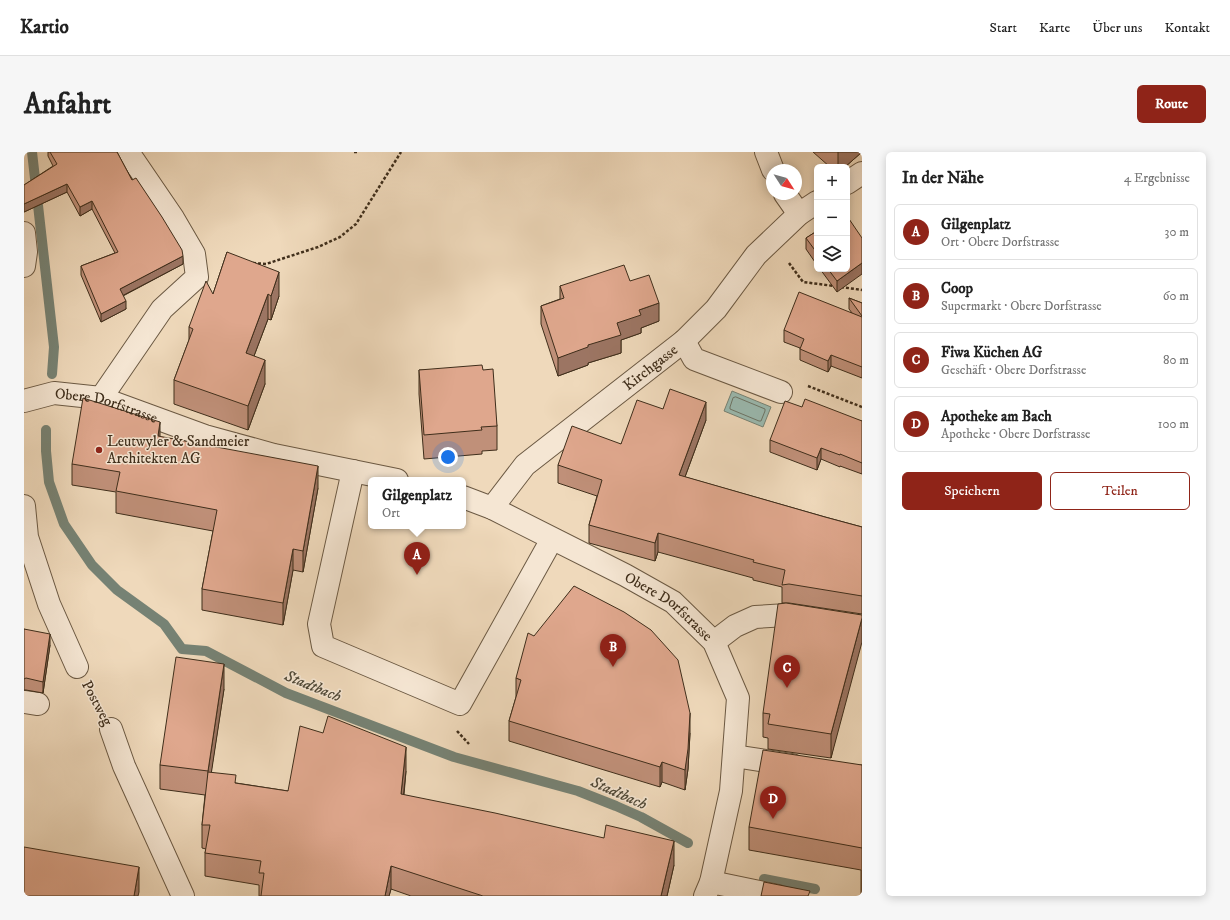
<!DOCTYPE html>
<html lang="de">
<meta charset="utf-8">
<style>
body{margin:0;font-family:"IM FELL DW Pica",serif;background:#f6f6f6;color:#222}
.controls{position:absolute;right:12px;top:12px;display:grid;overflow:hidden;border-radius:6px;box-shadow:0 2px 10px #0003}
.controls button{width:36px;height:36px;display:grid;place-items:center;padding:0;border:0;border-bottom:1px solid #e0e0e0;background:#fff;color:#222;font:20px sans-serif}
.compass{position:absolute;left:742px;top:12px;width:36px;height:36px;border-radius:50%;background:#fff;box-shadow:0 2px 10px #0003;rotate:126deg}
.you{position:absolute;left:424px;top:305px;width:14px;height:14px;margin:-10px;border:3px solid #fff;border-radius:50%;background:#1a73e8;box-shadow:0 0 0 6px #1a73e833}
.badge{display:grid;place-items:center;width:26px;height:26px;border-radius:50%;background:#8f2418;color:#fff;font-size:13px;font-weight:700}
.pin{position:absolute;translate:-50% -33px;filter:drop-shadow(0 1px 2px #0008)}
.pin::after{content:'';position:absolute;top:21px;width:14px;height:12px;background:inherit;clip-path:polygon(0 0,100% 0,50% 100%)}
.popup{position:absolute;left:344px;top:325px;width:98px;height:52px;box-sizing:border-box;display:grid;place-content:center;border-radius:6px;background:#fff;filter:drop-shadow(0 1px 3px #0005);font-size:13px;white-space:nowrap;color:#767676}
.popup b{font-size:15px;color:#222}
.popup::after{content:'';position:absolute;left:50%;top:100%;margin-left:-8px;border:8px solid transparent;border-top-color:#fff}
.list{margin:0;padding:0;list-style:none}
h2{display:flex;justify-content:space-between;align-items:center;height:52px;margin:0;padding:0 16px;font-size:17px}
h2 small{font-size:13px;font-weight:400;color:#767676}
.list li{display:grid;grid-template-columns:26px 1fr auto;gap:12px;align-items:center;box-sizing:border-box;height:56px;margin:0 8px 8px;padding:0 8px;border:1px solid #e0e0e0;border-radius:6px}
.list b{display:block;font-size:15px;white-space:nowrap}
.list p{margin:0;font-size:13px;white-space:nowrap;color:#767676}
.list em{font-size:13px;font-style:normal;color:#767676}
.actions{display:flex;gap:8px;padding:12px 16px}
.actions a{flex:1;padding:9px 0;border:1px solid #8f2418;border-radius:6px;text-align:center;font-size:14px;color:#8f2418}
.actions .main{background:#8f2418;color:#fff}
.icon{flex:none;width:22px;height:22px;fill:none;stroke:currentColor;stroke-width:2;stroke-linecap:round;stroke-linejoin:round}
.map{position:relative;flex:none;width:838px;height:744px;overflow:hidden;border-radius:6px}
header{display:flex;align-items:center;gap:24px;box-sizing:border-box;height:56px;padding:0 20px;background:#fff;border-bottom:1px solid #e0e0e0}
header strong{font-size:19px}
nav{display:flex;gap:22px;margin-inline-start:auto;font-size:14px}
.intro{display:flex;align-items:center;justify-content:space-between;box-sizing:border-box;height:96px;padding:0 24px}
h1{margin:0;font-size:28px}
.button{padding:10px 18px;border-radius:6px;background:#8f2418;color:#fff;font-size:14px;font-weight:700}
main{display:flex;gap:24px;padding:0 24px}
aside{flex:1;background:#fff;border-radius:6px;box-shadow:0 2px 10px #0003}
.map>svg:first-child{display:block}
.water{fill:#9abab0;stroke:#768274}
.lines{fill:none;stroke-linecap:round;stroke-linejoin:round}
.shore{stroke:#6c7466;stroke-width:1}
.stream{stroke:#768274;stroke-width:10}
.minor-casing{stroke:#6b5943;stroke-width:24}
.path{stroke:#3f2e1b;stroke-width:2.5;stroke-dasharray:3 2;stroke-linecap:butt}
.minor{stroke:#f5e6d3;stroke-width:22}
.wall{fill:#c09079;stroke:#3f2e1b}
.shaded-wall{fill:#9c7563;stroke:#3f2e1b}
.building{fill:#dfa78d;stroke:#3f2e1b}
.poi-dot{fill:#8f2418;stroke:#f5e6d3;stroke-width:1.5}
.labels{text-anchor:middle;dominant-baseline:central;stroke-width:3;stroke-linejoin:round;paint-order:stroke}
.street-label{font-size:15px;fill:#3f2e1b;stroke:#f5e6d3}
.poi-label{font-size:15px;fill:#3f2e1b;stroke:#f5e6d3;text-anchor:start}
.water-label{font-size:16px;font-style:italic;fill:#514a39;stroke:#f5e6d3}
</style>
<header>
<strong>Kartio</strong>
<nav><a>Start</a><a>Karte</a><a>Über uns</a><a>Kontakt</a></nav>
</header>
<div class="intro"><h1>Anfahrt</h1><a class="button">Route</a></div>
<main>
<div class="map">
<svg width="838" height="744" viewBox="0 0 838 744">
<rect width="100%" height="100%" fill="#efd9bb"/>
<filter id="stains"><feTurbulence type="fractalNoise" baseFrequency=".005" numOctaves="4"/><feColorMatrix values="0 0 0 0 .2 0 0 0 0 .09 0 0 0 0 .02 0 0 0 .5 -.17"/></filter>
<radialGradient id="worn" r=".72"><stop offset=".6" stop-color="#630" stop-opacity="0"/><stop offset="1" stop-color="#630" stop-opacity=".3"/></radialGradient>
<path class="water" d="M708 239 747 255 739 275 700 259Z"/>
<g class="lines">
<path class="shore" d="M712 245 741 257V259L737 269H735L706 257V255L709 246Z"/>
<g class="stream">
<path d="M8 0 30 195 28 222"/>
<path d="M22 278V299L25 330 40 372 68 413 93 438 140 472 158 497 182 499 262 541 430 605 554 639 592 654 617 665 664 691"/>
<path d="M740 727 791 737"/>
</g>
<defs>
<g id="minor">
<path d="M742 0 749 18"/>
<path d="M823 31 838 21"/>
<path d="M761 42 775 62"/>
<path d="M0 81 2 100 0 114"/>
<path d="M660 189 670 207 757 240"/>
<path d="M77 246 138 157 173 125 170 102 149 66 104 0"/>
<path id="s1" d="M0 249 30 241 77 246 181 284 250 303 373 328"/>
<path d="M329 319 295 472 299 494 436 552 528 387"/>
<path id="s2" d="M439 345 468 356 601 423 649 450 690 490 714 546 707 639 687 730 681 744"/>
<path d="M0 354 3 385 25 452 53 515"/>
<path id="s3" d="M468 356 501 313 660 189 692 157 732 103 775 62 793 50"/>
<path d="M690 490 711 474 731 465 763 463 838 475"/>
<path d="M0 550 14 552"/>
<path d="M87 577 100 614 159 744"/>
<path d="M710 604 768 613"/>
<path d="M687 730 754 744"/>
</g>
</defs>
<use href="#minor" class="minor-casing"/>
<g class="path">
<path d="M330 0H335"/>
<path d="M229 111 242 112 294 95 316 85 332 72 377 0"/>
<path d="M765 111 779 130 810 134"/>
<path d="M817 135 838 138"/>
<path d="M784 234 838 255"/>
<path d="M67 539 74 552"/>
<path d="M433 579 445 592"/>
</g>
<use href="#minor" class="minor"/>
</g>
<g class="wall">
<path d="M24 0H93L108 28 159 112 99 144 102 157 77 170 57 123V114L91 101 68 57 56 64 43 40 0 60V33L29 14 24 4Z"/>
<path d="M789 0H838L821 15H806Z"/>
<path d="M793 79V113L782 97V86Z"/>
<path d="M203 100 255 144 247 168 244 167 230 204 241 232 224 278 150 252V228L165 188V175L189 142Z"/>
<path d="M796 117H823L813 140Z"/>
<path d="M606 129 635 169 617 176V181L597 188V201L564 211V213L534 224 517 172V154L536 147V134Z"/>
<path d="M825 146 838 151V226L807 214 804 220 776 208V196L760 190V178L828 161 825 157Z"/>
<path d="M395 218H459L473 274V298L458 299V302L400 307 395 242Z"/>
<path d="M778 255 838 269V322L816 314V315L797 307 793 318 746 300V288Z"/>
<path d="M639 257 682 268 661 325 801 365 838 375V462L765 451H758V435L729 428V426L634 400 631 409 565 391V373L573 344 534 331V313L597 292Z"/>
<path d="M136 285 294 336 279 420 269 418 259 473 178 458V437L189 379 92 361V340L48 333V312Z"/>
<path d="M838 463 807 606 744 597V586L739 585V561Z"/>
<path d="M0 477 26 493 19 541 2 538H0Z"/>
<path d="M492 526 666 581 664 617 661 638 638 630 636 635 485 589V569L492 545Z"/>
<path d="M200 537 187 620 212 631 264 639 382 619 380 643 650 713 643 744H387L367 737 365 744H235V733L181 724V701L182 697 178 696V673L181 643 136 637V613Z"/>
<path d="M836 613H838V742H837V718L725 698V675Z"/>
</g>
<g class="shaded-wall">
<path d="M814 0H838L821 15H814Z"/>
<path d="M43 32V40L0 60V52Z"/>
<path d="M68 49V57L56 64V55Z"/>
<path d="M159 104V112L96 145V137Z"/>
<path d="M838 111V122L813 140V129Z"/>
<path d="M255 120V144L247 168V144Z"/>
<path d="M244 142V167L222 225V201Z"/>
<path d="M102 149V157L77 170V162Z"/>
<path d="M635 151V169L617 176V181L597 188V201L564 211V213L534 224V206L564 193 593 171 615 158Z"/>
<path d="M807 203V214L804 220V209Z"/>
<path d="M241 208V232L224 278V254Z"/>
<path d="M682 250V268L655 341V323Z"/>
<path d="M136 270V291L134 284Z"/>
<path d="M797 296V307L793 318V306Z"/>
<path d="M294 314V336L279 420V399Z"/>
<path d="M634 381V400L631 409V391Z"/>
<path d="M269 397V418L259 473V451Z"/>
<path d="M838 466V490L807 606V582Z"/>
<path d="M26 482V493L19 541V530Z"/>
<path d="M200 512V537L184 643V619Z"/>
<path d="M666 561V581L664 617 661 638V618Z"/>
<path d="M382 595V619L377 666V642Z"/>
<path d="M638 610V630L636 635V615Z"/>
<path d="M650 689V713L643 744H637Z"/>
<path d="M367 714V737L365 744H361Z"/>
<path d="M115 715V740L114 744H110Z"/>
</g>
<g class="building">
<path d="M26 0H93L108 28 112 26 138 65 158 98 159 104 96 137 102 149 77 162 57 114 94 100 68 49 56 55 43 32 0 52V33L33 12Z"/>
<path d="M823 64 838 86V111L813 129 804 117H823Z"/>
<path d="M793 79V101L782 86Z"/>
<path d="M203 100 255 120 247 144 244 142 222 201 241 208 224 254 150 228 169 177 165 175 182 129 189 142Z"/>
<path d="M600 113 606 129 625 123 635 151 615 158 617 163 593 171 597 183 564 193V195L534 206 517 154 540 146 536 134Z"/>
<path d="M775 140 838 165V215L807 203 804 209 776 197 780 187 760 178Z"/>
<path d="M825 146 838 151V164Z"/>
<path d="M458 213 459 218 469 217 473 274 457 275 458 278 400 283 395 218Z"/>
<path d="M646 237 682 250 655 323 801 365 838 375V444L765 432 758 433 761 418 729 410 730 408 634 381 631 391 565 373 578 328 534 313 548 274 597 292 613 248 639 257Z"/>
<path d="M59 246 136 270 134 284 294 314 279 399 269 397 259 451 178 437 193 358 92 339 96 320 48 312Z"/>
<path d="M781 247 838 269V311L816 302V303L797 296 793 306 746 288 761 249 778 255Z"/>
<path d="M550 434 600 460 627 478 654 508 666 561 664 597 661 618 638 610 636 615 485 569 497 528 492 526 504 481 510 484Z"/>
<path d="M762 451 838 463V466L807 582 744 572 746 562 739 561 754 452Z"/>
<path d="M0 477 26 482 19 530 2 526 0 527Z"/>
<path d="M152 505 200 512 184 619 136 613Z"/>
<path d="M304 564 382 595 377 642 471 661 580 686 582 673 650 689 637 744H459L367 714 361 744H237L240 721H235L237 709 181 701 186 673H178L184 620 212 623 211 631 264 639 276 574 299 581Z"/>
<path d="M739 598 838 613V696L725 675Z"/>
<path d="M0 695 115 715 110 744H0Z"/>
<path d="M740 730 786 739 784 744H737Z"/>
</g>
<circle class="poi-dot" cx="75" cy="298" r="4"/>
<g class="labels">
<g class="street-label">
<text stroke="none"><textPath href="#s3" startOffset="213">Kirchgasse</textPath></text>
<text stroke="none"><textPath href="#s1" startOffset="85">Obere Dorfstrasse</textPath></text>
<text stroke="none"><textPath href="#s2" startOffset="234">Obere Dorfstrasse</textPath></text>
<text transform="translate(73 551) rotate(62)">Postweg</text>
</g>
<g class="poi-label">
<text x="83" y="289">Leutwyler &amp; Sandmeier<tspan x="83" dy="17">Architekten AG</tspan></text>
</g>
<g class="water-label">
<text transform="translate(289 534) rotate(22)">Stadtbach</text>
<text transform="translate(595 641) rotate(24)">Stadtbach</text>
</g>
</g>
<rect width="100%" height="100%" filter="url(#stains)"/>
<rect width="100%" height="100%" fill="url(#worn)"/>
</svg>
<div class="controls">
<button>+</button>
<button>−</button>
<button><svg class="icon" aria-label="layers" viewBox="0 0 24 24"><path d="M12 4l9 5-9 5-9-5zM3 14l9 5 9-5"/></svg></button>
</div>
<svg class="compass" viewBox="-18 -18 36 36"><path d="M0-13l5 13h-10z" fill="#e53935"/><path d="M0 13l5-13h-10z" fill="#767676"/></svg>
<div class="you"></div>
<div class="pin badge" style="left:393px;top:423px">A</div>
<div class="popup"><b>Gilgenplatz</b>Ort</div>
<div class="pin badge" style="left:589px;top:515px">B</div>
<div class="pin badge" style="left:763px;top:536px">C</div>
<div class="pin badge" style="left:749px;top:667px">D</div>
</div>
<aside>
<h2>In der Nähe<small>4 Ergebnisse</small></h2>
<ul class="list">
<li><span class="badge">A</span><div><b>Gilgenplatz</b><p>Ort · Obere Dorfstrasse</p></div><em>30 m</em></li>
<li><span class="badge">B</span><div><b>Coop</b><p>Supermarkt · Obere Dorfstrasse</p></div><em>60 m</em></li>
<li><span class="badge">C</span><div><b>Fiwa Küchen AG</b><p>Geschäft · Obere Dorfstrasse</p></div><em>80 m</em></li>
<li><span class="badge">D</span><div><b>Apotheke am Bach</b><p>Apotheke · Obere Dorfstrasse</p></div><em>100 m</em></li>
</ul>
<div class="actions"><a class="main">Speichern</a><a>Teilen</a></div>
</aside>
</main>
